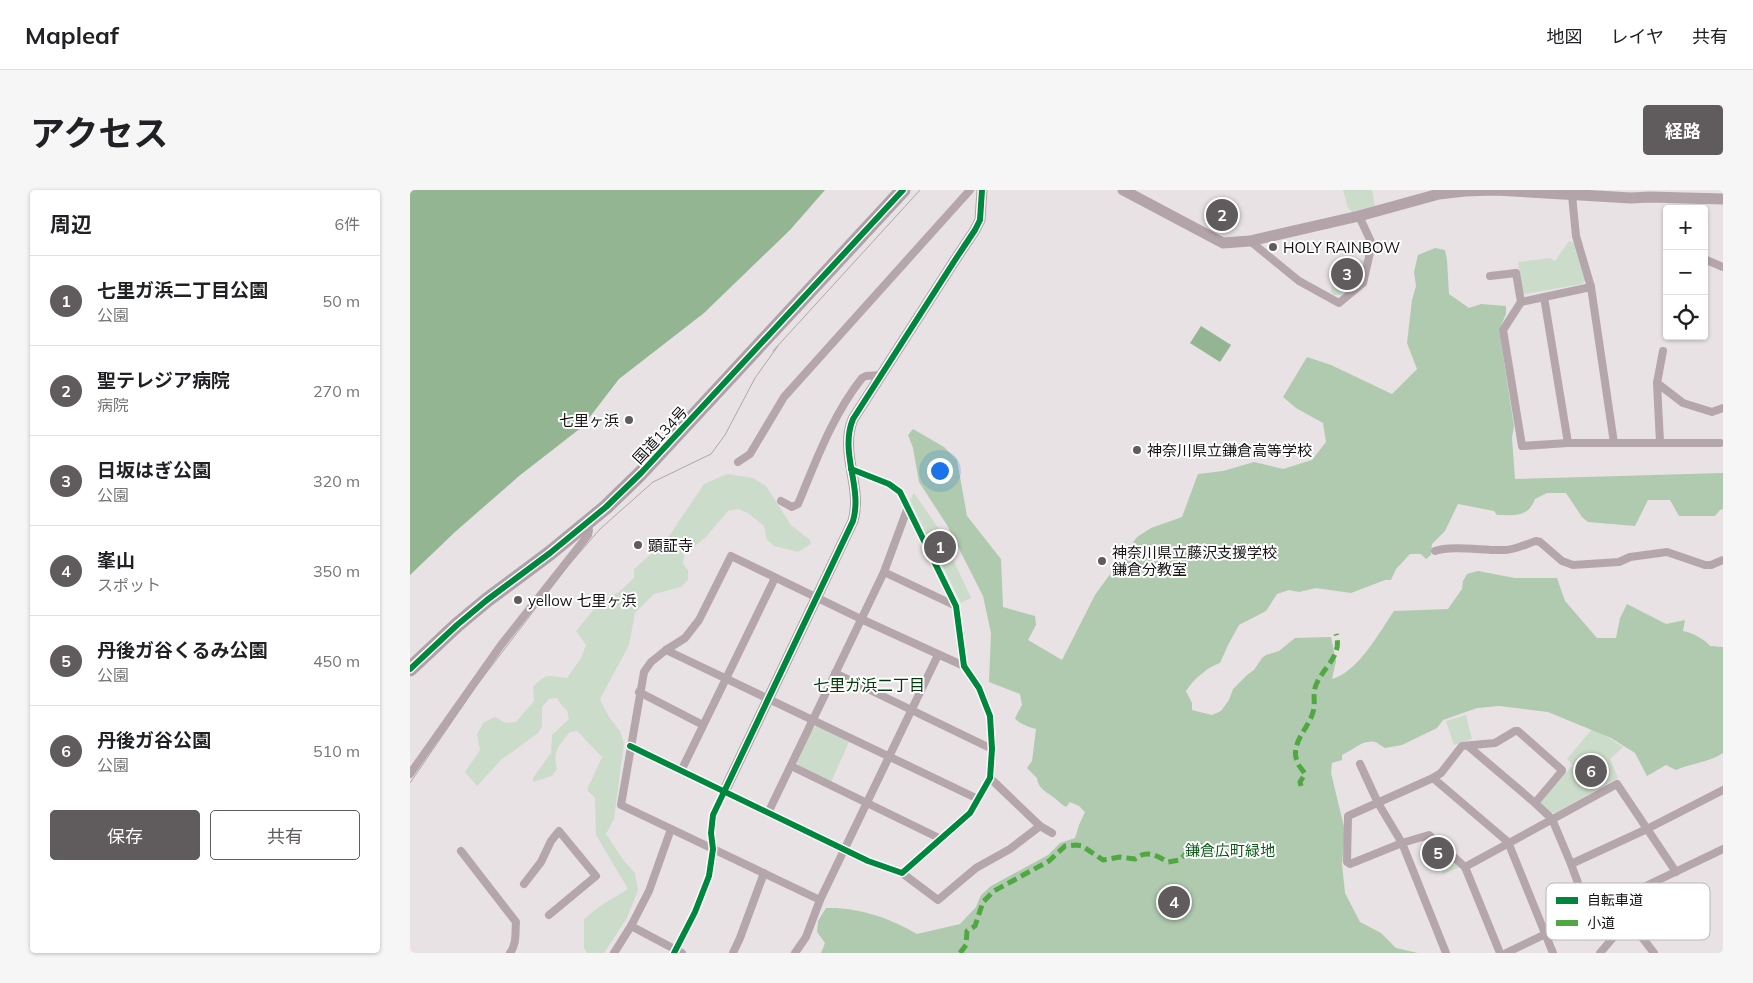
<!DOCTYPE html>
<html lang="ja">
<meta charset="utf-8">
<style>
body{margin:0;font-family:Mulish,"Noto Sans JP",sans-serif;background:#f6f6f6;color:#202124}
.controls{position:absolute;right:15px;top:15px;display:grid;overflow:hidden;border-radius:5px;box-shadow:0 1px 4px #0004}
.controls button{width:45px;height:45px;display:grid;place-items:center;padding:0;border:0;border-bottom:1px solid #e0e0e0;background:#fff;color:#202124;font:25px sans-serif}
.you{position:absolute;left:529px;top:280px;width:18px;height:18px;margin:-12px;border:4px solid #fff;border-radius:50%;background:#1a73e8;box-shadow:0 0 0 8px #1a73e833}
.badge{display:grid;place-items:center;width:32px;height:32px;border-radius:50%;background:#605b5c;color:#fff;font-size:16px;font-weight:700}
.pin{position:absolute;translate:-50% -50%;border:2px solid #fff;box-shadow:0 1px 5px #0006}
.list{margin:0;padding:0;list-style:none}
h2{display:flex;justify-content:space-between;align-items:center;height:65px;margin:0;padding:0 20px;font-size:21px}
h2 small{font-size:16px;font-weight:400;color:#757577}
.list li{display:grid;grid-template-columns:32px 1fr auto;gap:15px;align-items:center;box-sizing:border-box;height:90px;padding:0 20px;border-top:1px solid #e0e0e0}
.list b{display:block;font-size:19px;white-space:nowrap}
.list p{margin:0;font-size:16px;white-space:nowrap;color:#757577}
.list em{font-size:16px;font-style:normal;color:#757577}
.actions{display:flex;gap:10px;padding:15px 20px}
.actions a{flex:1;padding:11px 0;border:1px solid #605b5c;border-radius:5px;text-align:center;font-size:18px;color:#605b5c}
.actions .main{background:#605b5c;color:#fff}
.icon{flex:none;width:28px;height:28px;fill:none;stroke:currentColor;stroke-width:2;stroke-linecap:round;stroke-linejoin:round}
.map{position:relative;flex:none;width:1313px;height:763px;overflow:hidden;border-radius:5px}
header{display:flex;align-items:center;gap:30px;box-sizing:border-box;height:70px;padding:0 25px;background:#fff;border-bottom:1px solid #e0e0e0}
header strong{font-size:24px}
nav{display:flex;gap:28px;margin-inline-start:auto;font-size:18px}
.intro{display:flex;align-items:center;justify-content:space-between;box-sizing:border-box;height:120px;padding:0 30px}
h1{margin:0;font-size:35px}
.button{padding:12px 22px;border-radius:5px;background:#605b5c;color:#fff;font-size:18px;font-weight:700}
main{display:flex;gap:30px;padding:0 30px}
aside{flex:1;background:#fff;border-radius:5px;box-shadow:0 1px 4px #0004}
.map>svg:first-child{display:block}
.green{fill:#ccdcca}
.forest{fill:#afcaae}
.water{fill:#93b591}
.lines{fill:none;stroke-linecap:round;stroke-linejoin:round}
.street{stroke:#b5a6ab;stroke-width:8}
.secondary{stroke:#b3a4a9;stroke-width:11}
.highway{stroke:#b0a1a8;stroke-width:15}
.tram{stroke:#b0a6a9;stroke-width:1}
.quiet{stroke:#51a842;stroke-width:5;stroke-dasharray:10 5;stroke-linecap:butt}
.cycleway-casing{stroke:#fff;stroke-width:9}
.cycleway{stroke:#00873e;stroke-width:6}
.poi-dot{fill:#605b5c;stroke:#fff;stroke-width:2}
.labels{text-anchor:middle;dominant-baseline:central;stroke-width:4;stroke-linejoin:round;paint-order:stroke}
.poi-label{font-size:15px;fill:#161213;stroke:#fff;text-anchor:start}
.street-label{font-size:15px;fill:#161213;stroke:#fff}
.park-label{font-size:15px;fill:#0d5b18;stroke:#fff}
.neighbourhood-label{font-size:16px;fill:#003c07;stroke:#fff}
.key{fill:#fff;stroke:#b9b8b8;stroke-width:1}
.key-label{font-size:14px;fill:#161213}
</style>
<header>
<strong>Mapleaf</strong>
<nav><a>地図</a><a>レイヤ</a><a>共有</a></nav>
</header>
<div class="intro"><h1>アクセス</h1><a class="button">経路</a></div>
<main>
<aside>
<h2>周辺<small>6件</small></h2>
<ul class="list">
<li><span class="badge">1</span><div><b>七里ガ浜二丁目公園</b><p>公園</p></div><em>50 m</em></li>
<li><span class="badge">2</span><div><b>聖テレジア病院</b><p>病院</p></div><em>270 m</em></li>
<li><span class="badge">3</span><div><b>日坂はぎ公園</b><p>公園</p></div><em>320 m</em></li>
<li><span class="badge">4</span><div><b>峯山</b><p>スポット</p></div><em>350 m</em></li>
<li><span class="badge">5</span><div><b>丹後ガ谷くるみ公園</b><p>公園</p></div><em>450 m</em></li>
<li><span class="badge">6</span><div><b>丹後ガ谷公園</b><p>公園</p></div><em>510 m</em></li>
</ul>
<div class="actions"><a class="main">保存</a><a>共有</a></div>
</aside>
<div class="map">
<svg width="1313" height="763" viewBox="0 0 1313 763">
<rect width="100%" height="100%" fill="#e8e2e4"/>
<g class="green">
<path d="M933 0H962L965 16 942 22 938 18Z"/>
<path d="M1159 51 1164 53 1176 89 1172 94 1115 104 1112 102 1108 72 1140 68 1145 71Z"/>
<path d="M954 70 950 92 931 105H924L921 102 923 76Z"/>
<path d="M317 284 343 288 356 296 381 335 400 350 401 354 388 362 364 356 357 350 354 336 338 323 328 319 318 321 295 348 285 356 275 357 273 374 278 380V390L271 397 244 404 225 423 219 455 190 509 199 527 210 541 214 554 204 629 196 644 214 671 225 683 228 700 217 728 194 763H177L174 758V729L190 716 218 699 186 645 185 608 177 600 192 567 167 541 160 542C149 555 142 562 147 579L142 586 123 592V588L141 563 142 545 159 529 157 520 153 517 147 508 139 509 132 517V537L128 543 91 570 67 596 55 582 70 560 67 544 74 532 85 527 96 533 106 532 124 511 123 497C137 482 138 486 157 488L171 468 176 455 166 441 190 412 209 402 224 388V379L255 352 294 294Z"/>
<path d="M504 303 529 339 561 408 551 413 500 310Z"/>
<path d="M1056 525 1062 549 1044 555 1036 531Z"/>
<path d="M407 536 439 552 421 592 388 577 387 571 403 539Z"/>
<path d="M1183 538 1213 557 1200 569 1208 588 1145 623 1140 622 1131 614V611L1163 575 1157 569Z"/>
<path d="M1017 649 1050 677 1033 684Z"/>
</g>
<path class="forest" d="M1025 58 1035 60 1037 70 1039 104 1059 118 1071 114 1096 116V124L1089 140 1104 236 1102 248 1105 289 1313 283V319L1310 320 1305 326H1269L1260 310H1238L1225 336 1178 332 1172 327 1156 303H1137L1125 309C1118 328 1105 325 1087 325L1084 321 1048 314 1035 341 1022 354 1021 365 1016 369 1011 364H1000L986 379 981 390H975L941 403 906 398 889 402 879 400 867 404 856 421 829 435 818 455 810 473C797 477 783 490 776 501L782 513V520L802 525 811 521 819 510 823 499 837 485 844 480 852 468 856 465 869 461 885 448 921 447 926 471 922 489C948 482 969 443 984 421L1038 419 1052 399 1053 391 1057 384 1068 381 1105 388H1147L1155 411 1187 448H1206L1210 428 1217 414 1256 434 1275 430 1273 441C1281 442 1296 450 1300 456L1313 457V563C1298 573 1281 573 1266 580L1256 575 1237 586 1225 563 1201 548 1138 522 1089 516 1067 518 1033 530 1027 538 992 555 975 558C971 556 968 553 965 552 953 549 942 561 932 565V570L922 573 921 583 935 641 932 674 935 703 950 732 971 743 986 758 1008 763H411L415 753 407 742 408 731 416 718C448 717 480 728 507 744L550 734 566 717 571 705 581 696 638 665 650 653 665 648 669 635 675 622 669 616 660 612 656 617C650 614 648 610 643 607 635 601 628 598 627 588L617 578 622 571 626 539C619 537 609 534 605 528L612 515 610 504 579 492 581 443 573 406 537 335 509 292 503 258 498 245 503 239 534 257 547 270 557 326 591 369 593 417 625 426 626 435 618 450 652 470 685 405 727 347 741 338 772 327 788 284 813 281 844 272 873 279 902 270 916 252 913 233 886 218 873 207 897 167 921 175 982 204 1007 179 997 153 1002 110 1006 96 1004 82 1008 65Z"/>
<g class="water">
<path d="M0 0H415L380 40 294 123 209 189 172 237 109 286 45 342 0 385Z"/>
<path d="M791 136 821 155 810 172 780 153Z"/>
</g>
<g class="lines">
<g class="street">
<path d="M1162 5 1166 46 1181 97 1204 253"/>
<path d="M840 51 889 91 929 113 953 93 962 54 949 26"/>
<path d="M1294 69 1313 77"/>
<path d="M1080 86 1106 83 1111 112 1093 140 1112 256 1158 253H1310"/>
<path d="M1134 107 1158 253"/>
<path d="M1111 112 1181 97"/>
<path d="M1253 161 1247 193 1273 213 1302 222 1313 218"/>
<path d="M1247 193 1250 252"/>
<path d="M328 272 340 264 374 207 560 0"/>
<path d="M371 311 382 317 388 314C406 271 422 226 452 188L456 186 471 185"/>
<path d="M1025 361C1042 355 1075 361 1095 360 1105 360 1116 354 1126 351L1130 352 1152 371 1163 375 1209 372 1220 367 1257 362 1295 375H1301L1313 370"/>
<path d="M474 382 546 416"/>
<path d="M256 460 568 609"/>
<path d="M425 483 582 559"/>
<path d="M229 502 293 535"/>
<path d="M220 556 458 671 492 683 560 623 580 588 582 559 580 526 569 498 554 476 546 416 490 302 479 294 441 279"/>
<path d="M1058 556 1125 613 1142 629 1161 674 1179 723"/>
<path d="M950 574 968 613 992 653 1036 763"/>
<path d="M381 576 531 649"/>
<path d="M271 581 365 388"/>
<path d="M0 584 91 455 178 345 179 340 176 334"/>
<path d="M580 588 630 636 642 643"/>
<path d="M1023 588 1098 652 1143 763"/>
<path d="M358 623 474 382 498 317"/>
<path d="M51 661 106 732C105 742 107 754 100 763"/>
<path d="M1161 674 1237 639 1313 600"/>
<path d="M1055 677 1207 594 1266 682"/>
<path d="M492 683 528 710 566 678 600 659 630 636"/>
<path d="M114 694 131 672 141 651 149 641 186 686 139 725"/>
<path d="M410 710 211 615 234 482 241 472 256 460 275 448 289 430 321 366 451 429 554 476"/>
<path d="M1204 711 1244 763"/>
<path d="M221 736 272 763"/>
<path d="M204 763 221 736 239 701 261 639"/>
<path d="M264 763 285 722 299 686 303 659 301 643 303 625 314 602"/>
<path d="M323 763 330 748 354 683"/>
<path d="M385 763 396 747 410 710 528 465"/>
<path d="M1090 763 1055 677 1019 645 992 653 940 674 937 672 938 626 1023 588 1031 583 1052 556 1085 553 1105 541H1108L1152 580V581L1125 613"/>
<path d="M1096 763 1313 659"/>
<path d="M1190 763 1218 730"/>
</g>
<g class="secondary">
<path d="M713 0 813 53 840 51 949 26 1029 4 1055 1 1085 0 1221 8 1240 7 1313 9"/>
<path d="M314 602 443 331C453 297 429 263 443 229L547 67 565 40 570 30 572 0"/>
</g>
<path class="highway" d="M0 479 47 435 77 410 140 363 196 317 231 283 493 0"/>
<g class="tram">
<path d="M363 161 510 0"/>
<path d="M0 593 67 495 158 376 190 339 243 292 301 264 315 245 345 188 368 156"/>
</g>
<g class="quiet">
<path d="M891 596 890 592 895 584C893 580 888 576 887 571 880 553 899 538 903 522 906 513 902 504 906 495 913 477 933 466 926 444"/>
<path d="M550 763 556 755 557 741 565 736 573 712 584 701 639 671 655 656 666 655 672 656 693 670 710 667 725 669C737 659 747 666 758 672L770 670 781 658 792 656 802 659 808 663"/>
</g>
<defs>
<g id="cycleway">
<path d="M0 479 47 435 77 410 140 363 196 317 231 283 493 0"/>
<path d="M220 556 458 671 492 683 560 623 580 588 582 559 580 526 569 498 554 476 546 416 490 302 479 294 441 279"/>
<path d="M264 763 285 722 299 686 303 659 301 643 303 625 443 331C453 297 429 263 443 229L547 67 565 40 570 30 572 0"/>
</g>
</defs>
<use href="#cycleway" class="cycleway-casing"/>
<use href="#cycleway" class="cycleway"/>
</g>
<g class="poi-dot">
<circle cx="863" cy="57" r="5"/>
<circle cx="219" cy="230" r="5"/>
<circle cx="727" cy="260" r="5"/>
<circle cx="228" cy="355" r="5"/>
<circle cx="692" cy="371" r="5"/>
<circle cx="108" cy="410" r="5"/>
</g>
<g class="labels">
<g class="poi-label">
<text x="873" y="57">HOLY RAINBOW</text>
<text x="209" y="230" text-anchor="end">七里ヶ浜</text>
<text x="737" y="260">神奈川県立鎌倉高等学校</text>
<text x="238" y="355">顕証寺</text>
<text x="702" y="362">神奈川県立藤沢支援学校<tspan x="702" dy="17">鎌倉分教室</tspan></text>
<text x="118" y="410">yellow 七里ヶ浜</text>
</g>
<g class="street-label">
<text transform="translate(250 245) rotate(-47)">国道134号</text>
</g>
<g class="park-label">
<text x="820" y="660">鎌倉広町緑地</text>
</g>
<g class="neighbourhood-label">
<text x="459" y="495">七里ガ浜二丁目</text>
</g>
</g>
<rect x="1136" y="693" width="164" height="57" rx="8" class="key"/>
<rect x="1146" y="707" width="22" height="7" fill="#00873e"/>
<rect x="1146" y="730" width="22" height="6" fill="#51a842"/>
<g class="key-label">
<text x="1177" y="715">自転車道</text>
<text x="1177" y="738">小道</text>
</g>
</svg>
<div class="controls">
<button>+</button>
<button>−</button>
<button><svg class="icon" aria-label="locate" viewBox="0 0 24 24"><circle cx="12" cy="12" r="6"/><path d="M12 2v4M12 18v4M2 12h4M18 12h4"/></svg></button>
</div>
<div class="you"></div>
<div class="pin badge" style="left:530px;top:357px">1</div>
<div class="pin badge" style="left:812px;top:25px">2</div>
<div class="pin badge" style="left:937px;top:84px">3</div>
<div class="pin badge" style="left:764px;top:712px">4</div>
<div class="pin badge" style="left:1028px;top:663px">5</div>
<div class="pin badge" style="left:1181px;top:581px">6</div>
</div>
</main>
